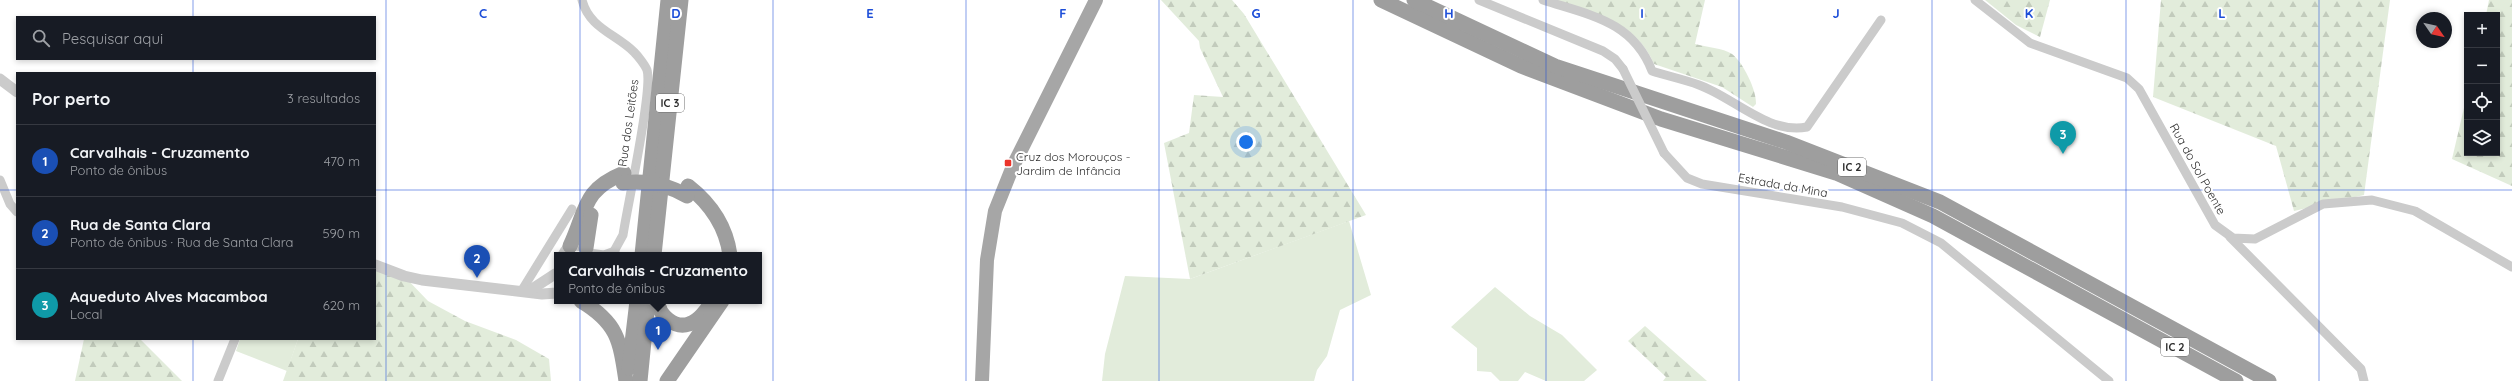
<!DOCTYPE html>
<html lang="pt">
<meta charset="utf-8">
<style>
body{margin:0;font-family:Quicksand,sans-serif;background:#20242c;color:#f1f3f6}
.controls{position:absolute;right:12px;top:12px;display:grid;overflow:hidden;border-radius:0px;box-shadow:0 2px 6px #0003}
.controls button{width:36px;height:36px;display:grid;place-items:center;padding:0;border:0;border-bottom:1px solid #363941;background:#171b24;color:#f1f3f6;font:20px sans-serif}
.compass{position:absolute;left:2416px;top:12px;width:36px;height:36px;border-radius:50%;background:#171b24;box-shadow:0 2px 6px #0003;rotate:124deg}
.you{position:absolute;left:1246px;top:142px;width:14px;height:14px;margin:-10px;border:3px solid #fff;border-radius:50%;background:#1a73e8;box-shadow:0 0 0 6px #1a73e833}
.badge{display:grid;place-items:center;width:26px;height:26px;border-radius:50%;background:#0b8043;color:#fff;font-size:13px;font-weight:700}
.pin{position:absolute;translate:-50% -33px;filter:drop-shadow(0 1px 2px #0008)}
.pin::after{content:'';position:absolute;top:21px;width:14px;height:12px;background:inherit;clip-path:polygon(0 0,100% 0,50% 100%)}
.popup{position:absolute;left:554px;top:252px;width:208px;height:52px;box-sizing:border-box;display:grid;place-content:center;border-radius:0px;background:#171b24;filter:drop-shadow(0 1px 3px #0005);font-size:13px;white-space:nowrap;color:#9ea1a6}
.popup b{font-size:15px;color:#f1f3f6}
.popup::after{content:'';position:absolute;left:50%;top:100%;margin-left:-8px;border:8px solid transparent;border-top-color:#171b24}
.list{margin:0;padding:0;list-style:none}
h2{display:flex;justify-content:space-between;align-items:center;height:52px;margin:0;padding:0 16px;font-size:17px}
h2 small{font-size:13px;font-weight:400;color:#9ea1a6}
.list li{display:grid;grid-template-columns:26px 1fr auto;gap:12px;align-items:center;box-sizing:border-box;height:72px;padding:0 16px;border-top:1px solid #363941}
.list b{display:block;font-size:15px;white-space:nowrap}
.list p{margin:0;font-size:13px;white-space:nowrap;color:#9ea1a6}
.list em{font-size:13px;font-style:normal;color:#9ea1a6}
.icon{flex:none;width:22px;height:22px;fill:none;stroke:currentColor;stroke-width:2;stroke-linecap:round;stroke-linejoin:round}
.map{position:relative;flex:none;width:2512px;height:381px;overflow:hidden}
.search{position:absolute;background:#171b24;box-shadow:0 2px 6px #0003;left:16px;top:16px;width:360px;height:44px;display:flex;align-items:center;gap:10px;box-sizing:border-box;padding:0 14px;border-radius:0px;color:#9ea1a6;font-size:15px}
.panel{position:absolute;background:#171b24;box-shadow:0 2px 6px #0003;left:16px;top:72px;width:360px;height:268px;border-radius:0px}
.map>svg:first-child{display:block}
.green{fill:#e2ecdb}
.forest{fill:url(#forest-firs)}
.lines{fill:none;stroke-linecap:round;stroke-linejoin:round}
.minor{stroke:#cbcbcb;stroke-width:9}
.tertiary{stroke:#cbcbcb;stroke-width:11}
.primary{stroke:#a6a6a6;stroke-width:14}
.trunk{stroke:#9e9e9e;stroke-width:15}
.minor-bridge{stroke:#cbcbcb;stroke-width:9}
.trunk-bridge{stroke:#9e9e9e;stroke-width:15}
.grid{fill:none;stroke:#1d4ed8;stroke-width:1;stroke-opacity:0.55}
.poi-dot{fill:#eb342a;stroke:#fff;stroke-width:1.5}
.labels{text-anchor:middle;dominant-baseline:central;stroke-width:4;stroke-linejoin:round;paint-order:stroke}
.shield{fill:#fff;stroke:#6d6d6d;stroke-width:1}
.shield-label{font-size:11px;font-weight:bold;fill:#2e2e2e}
.street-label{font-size:12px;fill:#2e2e2e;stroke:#fff}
.poi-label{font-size:12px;fill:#2e2e2e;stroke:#fff;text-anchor:start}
.grid-label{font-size:13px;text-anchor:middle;font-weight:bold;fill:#1d4ed8;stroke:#fff;stroke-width:4;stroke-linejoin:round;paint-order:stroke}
</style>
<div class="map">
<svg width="2512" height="381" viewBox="0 0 2512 381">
<defs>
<pattern id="forest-firs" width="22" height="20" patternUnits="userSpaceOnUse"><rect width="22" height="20" fill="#e2ecdb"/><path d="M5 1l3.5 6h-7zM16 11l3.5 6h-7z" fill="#c2cbbc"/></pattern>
</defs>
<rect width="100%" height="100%" fill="#fff"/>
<g class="green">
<path d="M1349 221 1371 295 1340 310 1327 356 1317 370 1314 381H1102L1105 354 1125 276 1190 279Z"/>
<path d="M1495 287 1530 316 1562 335 1597 370 1584 381H1546L1525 372 1518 381H1500L1491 372 1477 371V348L1451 327Z"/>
<path d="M240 339H298L287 371 236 351Z"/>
</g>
<g class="forest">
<path d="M1161 0H1232L1244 14 1366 215 1190 279 1164 143 1189 133 1194 95 1223 97 1200 48 1199 41Z"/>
<path d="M1553 0H1705L1695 44C1706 47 1723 48 1732 54 1743 62 1757 91 1756 104L1753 107 1722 87 1654 64C1636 21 1593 12 1553 0Z"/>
<path d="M1985 0H2050L2040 37 2016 25Z"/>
<path d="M2161 0H2390L2364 195 2294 211 2276 146 2153 97Z"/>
<path d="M2489 0H2512V186L2452 159 2467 95V153H2497V15H2486Z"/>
<path d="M375 265 404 276 428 301 465 321 516 340 549 359 551 381H283L298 339H375Z"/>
<path d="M1645 326 1707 381H1663L1666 377 1628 341Z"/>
<path d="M84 339H140L182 381H75Z"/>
</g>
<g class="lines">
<g class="minor">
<path d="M582 0C589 28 616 34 634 52 638 56 645 65 647 70 653 89 627 208 623 235L612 255"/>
<path d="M1479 0 1603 51 1615 59 1623 69"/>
<path d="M1543 0C1589 15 1633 21 1652 71 1667 76 1683 79 1699 85 1733 97 1769 135 1807 127L1881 20"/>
<path d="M1975 0 2030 43 2127 78 2139 89 2215 225 2233 238 2255 239 2323 204 2372 200 2415 211 2512 267"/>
<path d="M1664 153 1687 178 1702 184 1842 207 1902 223 1941 243 2109 381"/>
<path d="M0 180 10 204 17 212"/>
<path d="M2230 237 2361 369 2364 381"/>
<path d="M589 253 604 255 615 251"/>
<path d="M522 290 572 209"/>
<path d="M218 381 235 339"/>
</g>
<g class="tertiary">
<path d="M0 79 17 92"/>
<path d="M563 255C568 245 576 243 586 248L590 255"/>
<path d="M375 265 404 276 422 280 542 294 557 293"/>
<path d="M529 291 555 274"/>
</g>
<path class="primary" d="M982 381 987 260 995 211 1013 166 1096 0"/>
<g class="trunk">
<path d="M1381 0 1521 66 1661 119 1836 173 1933 216 2236 381"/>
<path d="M1414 0 1555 66 1786 142 1940 202 2269 381"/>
<path d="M688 186C711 204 726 226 730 255"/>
<path d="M570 246C587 210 582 190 624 173"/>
<path d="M586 248 591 215"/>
<path d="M642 255 668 0"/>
<path d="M654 255 681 0"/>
<path d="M581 301C618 323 620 341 626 381"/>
<path d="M658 301C658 315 675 329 689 324 699 321 707 310 711 302"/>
<path d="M629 368 637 301"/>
<path d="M640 381 648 301"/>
<path d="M667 381 722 301"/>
</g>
<path class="minor-bridge" d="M1623 69 1664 153"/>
<path class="trunk-bridge" d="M623 183C646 180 666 184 687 196"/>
</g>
<path class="grid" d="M193 0V17M386 0V381M580 0V381M773 0V381M966 0V381M1159 0V381M1353 0V381M1546 0V381M1739 0V381M1932 0V381M2126 0V381M2319 0V381M193 59V73M0 190H17M375 190H2512M193 339V381"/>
<rect class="poi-dot" x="1004" y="159" width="8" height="8" rx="2"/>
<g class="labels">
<g class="shield">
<rect x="656" y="94" width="28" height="18" rx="3"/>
<rect x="1838" y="158" width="28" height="18" rx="3"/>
<rect x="2161" y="338" width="28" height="18" rx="3"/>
</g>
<g class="shield-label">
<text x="670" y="103">IC 3</text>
<text x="1852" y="167">IC 2</text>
<text x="2175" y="347">IC 2</text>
</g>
<g class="street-label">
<text transform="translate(628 123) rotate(-82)">Rua dos Leitões</text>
<text transform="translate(2198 169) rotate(61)">Rua do Sol Poente</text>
<text transform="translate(1783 185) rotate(10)">Estrada da Mina</text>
</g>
<g class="poi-label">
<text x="1016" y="156">Cruz dos Morouços -<tspan x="1016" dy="14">Jardim de Infância</tspan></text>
</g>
</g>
<g class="grid-label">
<text x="483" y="18">C</text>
<text x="676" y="18">D</text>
<text x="870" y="18">E</text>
<text x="1063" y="18">F</text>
<text x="1256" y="18">G</text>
<text x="1449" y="18">H</text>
<text x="1642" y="18">I</text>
<text x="1836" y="18">J</text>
<text x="2029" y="18">K</text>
<text x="2222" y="18">L</text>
</g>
</svg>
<div class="controls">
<button>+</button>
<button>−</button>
<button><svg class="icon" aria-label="locate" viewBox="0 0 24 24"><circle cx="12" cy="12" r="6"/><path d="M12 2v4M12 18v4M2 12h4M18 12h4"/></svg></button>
<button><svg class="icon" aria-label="layers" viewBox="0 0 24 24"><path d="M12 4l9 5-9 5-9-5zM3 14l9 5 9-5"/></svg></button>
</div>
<svg class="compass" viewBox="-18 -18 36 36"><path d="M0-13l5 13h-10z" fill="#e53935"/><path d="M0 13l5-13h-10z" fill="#9ea1a6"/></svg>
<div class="you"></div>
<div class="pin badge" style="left:658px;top:350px;background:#1a4fb4">1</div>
<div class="popup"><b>Carvalhais - Cruzamento</b>Ponto de ônibus</div>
<div class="pin badge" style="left:477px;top:278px;background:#1a4fb4">2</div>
<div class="pin badge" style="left:2063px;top:154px;background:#0f9aa8">3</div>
<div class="search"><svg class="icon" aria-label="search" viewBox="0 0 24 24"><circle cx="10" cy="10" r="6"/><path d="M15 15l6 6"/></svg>Pesquisar aqui</div>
<section class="panel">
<h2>Por perto<small>3 resultados</small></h2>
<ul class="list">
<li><span class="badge" style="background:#1a4fb4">1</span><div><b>Carvalhais - Cruzamento</b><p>Ponto de ônibus</p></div><em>470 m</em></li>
<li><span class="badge" style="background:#1a4fb4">2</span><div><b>Rua de Santa Clara</b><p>Ponto de ônibus · Rua de Santa Clara</p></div><em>590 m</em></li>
<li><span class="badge" style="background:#0f9aa8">3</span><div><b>Aqueduto Alves Macamboa</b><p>Local</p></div><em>620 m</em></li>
</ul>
</section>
</div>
